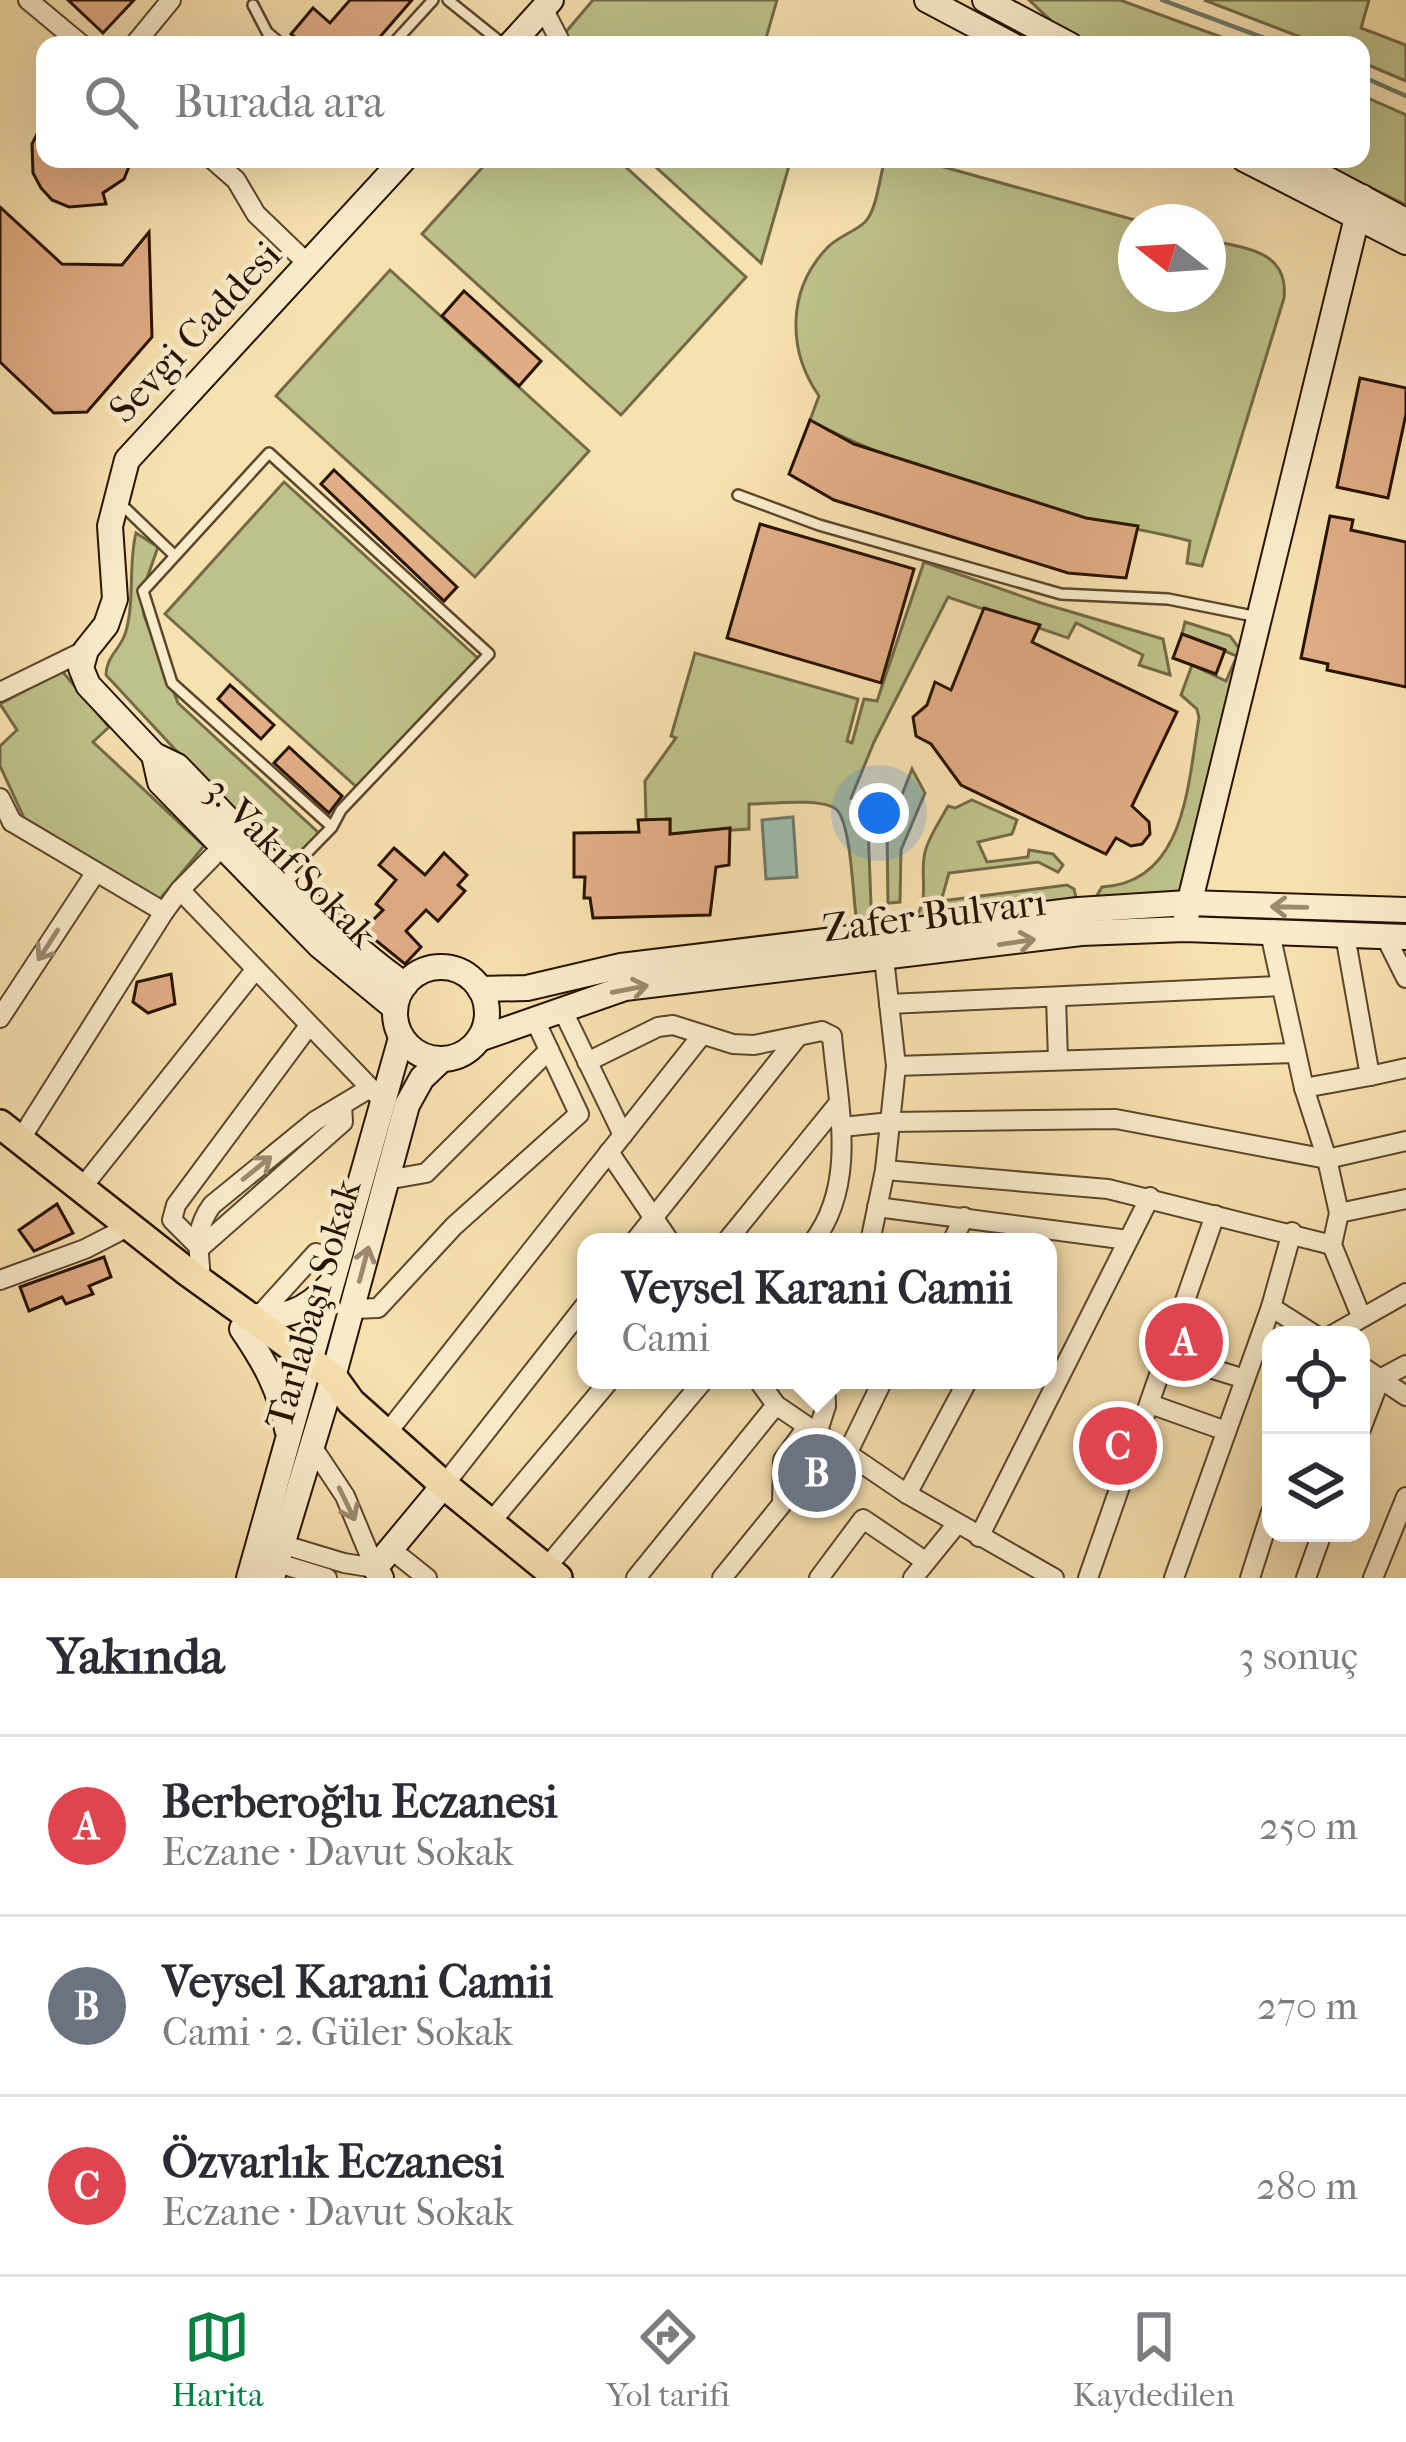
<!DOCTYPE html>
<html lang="tr">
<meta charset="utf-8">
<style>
body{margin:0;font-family:"IM FELL French Canon",serif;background:#f7f7f7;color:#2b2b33}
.controls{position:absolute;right:36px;bottom:36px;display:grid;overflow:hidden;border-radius:24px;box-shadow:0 12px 48px #0002}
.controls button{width:108px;height:108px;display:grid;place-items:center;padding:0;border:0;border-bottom:3px solid #e1e1e2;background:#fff;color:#2b2b33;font:60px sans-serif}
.compass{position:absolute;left:1118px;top:204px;width:108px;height:108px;border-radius:50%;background:#fff;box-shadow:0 12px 48px #0002;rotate:287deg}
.you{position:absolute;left:879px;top:813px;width:42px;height:42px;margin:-30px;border:9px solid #fff;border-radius:50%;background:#1a73e8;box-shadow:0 0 0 18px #1a73e833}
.badge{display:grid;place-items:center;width:78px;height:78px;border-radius:50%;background:#0b8043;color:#fff;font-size:39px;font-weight:700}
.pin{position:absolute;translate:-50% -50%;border:6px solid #fff;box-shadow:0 3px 12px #0006}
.popup{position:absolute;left:577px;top:1233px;width:480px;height:156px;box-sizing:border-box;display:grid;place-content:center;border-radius:24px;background:#fff;filter:drop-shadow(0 3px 9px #0005);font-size:39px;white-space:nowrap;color:#7c7c81}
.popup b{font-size:45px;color:#2b2b33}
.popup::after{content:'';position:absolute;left:50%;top:100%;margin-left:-24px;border:24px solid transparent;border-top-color:#fff}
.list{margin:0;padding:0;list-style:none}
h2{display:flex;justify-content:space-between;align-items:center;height:156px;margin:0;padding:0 48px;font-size:51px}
h2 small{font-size:39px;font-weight:400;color:#7c7c81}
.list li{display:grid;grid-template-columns:78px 1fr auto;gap:36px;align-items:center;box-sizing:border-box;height:180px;padding:0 48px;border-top:3px solid #e1e1e2}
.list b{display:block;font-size:45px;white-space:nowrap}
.list p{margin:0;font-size:39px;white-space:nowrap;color:#7c7c81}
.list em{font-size:39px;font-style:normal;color:#7c7c81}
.icon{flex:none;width:66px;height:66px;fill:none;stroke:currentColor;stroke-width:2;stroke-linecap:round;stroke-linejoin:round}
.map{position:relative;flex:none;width:1406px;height:1578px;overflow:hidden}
.search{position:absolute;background:#fff;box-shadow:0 12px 48px #0002;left:36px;right:36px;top:36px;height:132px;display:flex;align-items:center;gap:30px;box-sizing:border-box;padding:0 42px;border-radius:24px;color:#7c7c81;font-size:45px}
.sheet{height:696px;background:#fff}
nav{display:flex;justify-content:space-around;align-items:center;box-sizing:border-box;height:168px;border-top:3px solid #e1e1e2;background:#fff;font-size:33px;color:#7c7c81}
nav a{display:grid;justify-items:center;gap:6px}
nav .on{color:#0b8043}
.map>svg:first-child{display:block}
.green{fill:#bec28a;stroke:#736a46;stroke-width:3}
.water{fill:#9dbdae;stroke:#6e7969;stroke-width:3}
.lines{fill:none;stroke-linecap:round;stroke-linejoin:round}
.stream{stroke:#6e7969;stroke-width:4.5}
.building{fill:#e1ad85;stroke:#281301;stroke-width:3}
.lane-casing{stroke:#5c462c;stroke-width:14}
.street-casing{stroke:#5c462c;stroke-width:22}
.secondary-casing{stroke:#281301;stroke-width:28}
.primary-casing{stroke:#281301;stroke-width:32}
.lane{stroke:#faeccb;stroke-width:9}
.street{stroke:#faeccb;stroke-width:18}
.secondary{stroke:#faeccb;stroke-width:24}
.primary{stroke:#f7e1af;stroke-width:27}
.oneway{stroke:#9c8a70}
.labels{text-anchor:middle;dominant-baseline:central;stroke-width:9;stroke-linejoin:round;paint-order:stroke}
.street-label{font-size:39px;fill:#281301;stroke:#faeccb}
</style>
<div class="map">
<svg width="1406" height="1578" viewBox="0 0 1406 1578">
<rect width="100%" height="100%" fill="#f7e1af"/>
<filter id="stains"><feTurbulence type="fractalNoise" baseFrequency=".00167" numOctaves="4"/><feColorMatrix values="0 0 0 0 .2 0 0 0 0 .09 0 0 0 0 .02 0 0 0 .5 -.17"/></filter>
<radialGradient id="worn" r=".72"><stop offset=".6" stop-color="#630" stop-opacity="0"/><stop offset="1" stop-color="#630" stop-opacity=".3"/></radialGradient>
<g class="green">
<path d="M593 0H777L764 45H572L565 33Z"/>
<path d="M1029 0H1120L1243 45H1085L1060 29Z"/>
<path d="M1204 0H1369L1361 28 1406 45V81L1361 62V45H1321Z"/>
<path d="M1361 95 1406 115V205L1313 159H1361Z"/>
<path d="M490 159H617L746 277 621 415 422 234Z"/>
<path d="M647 159H791L761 263Z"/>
<path d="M885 159H915L1142 222H1136V294H1208V240C1244 248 1289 250 1284 298L1202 566 1187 563 1190 541C1154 531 1117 527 1081 517 996 493 886 462 810 420L819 396C787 350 787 290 827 248 838 236 855 232 865 222 877 210 880 175 885 159Z"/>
<path d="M390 270 589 451 475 577 276 396Z"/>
<path d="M284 482 481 661 362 792 165 614Z"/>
<path d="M136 533 158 547 141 595 144 615 178 703 321 835 284 867 106 675C106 656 122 648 126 631 135 599 128 565 136 533Z"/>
<path d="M924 562 1041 603 1163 639 1170 675 1139 665 1143 655 1076 623 1068 638 948 597 874 742 851 798 857 800 852 818 868 827 872 931 844 929 856 916C853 895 851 825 837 810 823 797 768 804 749 804V829L670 834V819L646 820 645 781 676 738 671 736 695 653 858 699 847 741 852 743 864 699 877 701Z"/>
<path d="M1185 622 1230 636 1242 652 1177 902 1096 897 1102 887C1186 883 1188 782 1199 718L1197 709 1181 695 1192 665 1226 681 1237 656 1182 634Z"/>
<path d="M62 671 109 727 93 742 204 846 160 899 24 818 0 766V746L17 730 0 704Z"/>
<path d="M912 769 925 793 901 850 900 902 888 903 887 833Z"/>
<path d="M972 800 1017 820 1012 834 978 842 987 862 1028 857 1029 850 1053 854 1063 865 1058 872 1038 862 949 873 941 901 1067 885 1074 889 1076 898 914 920C931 898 919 877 925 852 929 836 940 821 948 806L955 808Z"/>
</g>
<path class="water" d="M793 817 797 877 766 879 762 820Z"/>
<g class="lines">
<g class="stream">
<path d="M1162 0 1283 45"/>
<path d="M1361 76 1406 96"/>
</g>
</g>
<g class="building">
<path d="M68 0H134L103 33Z"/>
<path d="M350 0H412L373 45H304L291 34 313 8 330 23Z"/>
<path d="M45 118V159H132L124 179 103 193 106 204 69 207 52 200 41 188 33 173 32 144Z"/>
<path d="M0 207 62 264 122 265 149 232 152 337 87 412 54 413 0 362Z"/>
<path d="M464 291 541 361 519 386 442 316Z"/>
<path d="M1360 378 1406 388V414L1388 498 1337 487Z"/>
<path d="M810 420 854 444 1086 518 1138 526 1126 578 1068 573 834 500 789 474Z"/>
<path d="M334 470 457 587 444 601 321 484Z"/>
<path d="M1330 516 1353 520 1351 530 1406 542V687L1327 670 1328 664 1301 658Z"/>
<path d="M760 524 914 569 881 683 727 638Z"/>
<path d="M984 608 1040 625 1032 642 1177 712 1132 806 1149 822 1150 834 1142 844 1131 846 1116 838 1106 854 1019 813 961 785 931 744 916 736 913 717 927 705 935 682 951 690Z"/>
<path d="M1182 634 1225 650 1216 674 1173 658Z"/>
<path d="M230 685 274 725 261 739 218 699Z"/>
<path d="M289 747 342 796 329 813 274 763Z"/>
<path d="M670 819V834L730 828 729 865 716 867 710 915 593 918 590 898H584L585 877H574V833L639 832 638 820Z"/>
<path d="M394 848 425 875 444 853 467 875 458 885 465 891 438 921 426 910 406 931 421 947 405 964 363 930 383 910 376 904 396 880 379 865Z"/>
<path d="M171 974 175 1004 148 1013 133 1002 137 982Z"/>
<path d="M57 1204 73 1233 34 1251 19 1230Z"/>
<path d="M104 1257 111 1277 89 1286 93 1294 66 1304 62 1297 29 1311 20 1287Z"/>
<path d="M824 1454 836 1462 839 1487 800 1493 796 1465 802 1457Z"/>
</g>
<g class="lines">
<defs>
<g id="lane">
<path d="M448 0 504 45"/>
<path d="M253 5 267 32 282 45"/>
<path d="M392 45 433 0"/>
<path d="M738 495 819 525 1061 594 1168 599 1258 617"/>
<path d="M122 505 174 555"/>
<path d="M286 874 332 827 341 810 489 654 269 453 143 591 172 683 332 827"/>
</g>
<g id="street">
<path d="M28 0 82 45"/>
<path d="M543 8 562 45"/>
<path d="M134 45 171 0"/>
<path d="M212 159 236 180 256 214 308 264"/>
<path d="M0 692 86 650"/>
<path d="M0 798 12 822"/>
<path d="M12 822 164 912"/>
<path d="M180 890 382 1100"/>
<path d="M1270 933 1304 1088 1327 1159 1339 1213 1332 1245 1361 1316"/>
<path d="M1385 936 1406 978"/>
<path d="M1056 997 1058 1060"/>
<path d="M889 1004 1280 986"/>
<path d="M562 1009 623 1135"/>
<path d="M0 1018 96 872"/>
<path d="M587 1062 658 1027 673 1025 733 1044 754 1045 822 1031 832 1036C838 1106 858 1183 813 1242"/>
<path d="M896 1066 1296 1053"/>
<path d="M1370 1076 1406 1068"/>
<path d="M1304 1088 1370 1076 1345 935"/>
<path d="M842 1127 891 1122 1116 1119 1327 1159 1406 1141"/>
<path d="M20 1140 164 912 180 890 229 840"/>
<path d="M609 1152 670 1242"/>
<path d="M885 1170 1108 1189 1332 1245"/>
<path d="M386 1180 426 1173 549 1050"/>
<path d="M81 1189 255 970"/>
<path d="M877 1207 1128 1240"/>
<path d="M1339 1213 1406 1199"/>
<path d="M634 1242 796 1039"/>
<path d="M726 1242 838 1104"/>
<path d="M870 1242 885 1170 896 1066 884 958"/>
<path d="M952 1242 964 1217"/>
<path d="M200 1248 172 1220 176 1205 308 1027"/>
<path d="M200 1248 343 1122 342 1105"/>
<path d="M0 1280 85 1249 118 1232"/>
<path d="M201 1283C200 1251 192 1232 212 1205L315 1121 370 1088"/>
<path d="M1271 1307 1315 1335"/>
<path d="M352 1309 378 1308 454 1226 579 1114 534 1018"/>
<path d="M258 1317 316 1253"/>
<path d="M1332 1335 1406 1293"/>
<path d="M1167 1355 1245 1379"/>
<path d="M1361 1366 1406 1396"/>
<path d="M758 1380 776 1405 907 1494 1054 1578"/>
<path d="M1150 1404 1226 1431"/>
<path d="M1361 1429 1380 1379 1406 1365"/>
<path d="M387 1433 702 1035"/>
<path d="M817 1434 826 1406 825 1380"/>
<path d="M847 1454 883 1380"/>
<path d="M444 1485 586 1304"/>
<path d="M907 1494 968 1380"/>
<path d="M490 1523 610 1380"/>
<path d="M979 1537 1150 1197"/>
<path d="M271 1541 344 1563 375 1568 345 1496 311 1445"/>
<path d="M392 1550 427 1578"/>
<path d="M265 1559 327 1578"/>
<path d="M546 1568 704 1380"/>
<path d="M636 1578 776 1405"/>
<path d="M722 1578 782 1504 783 1460 807 1427"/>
<path d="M819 1578 863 1519 925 1561"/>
<path d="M913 1578 956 1525"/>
<path d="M1088 1578 1215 1215"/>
<path d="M1174 1578 1271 1307 1292 1232"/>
<path d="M1250 1578 1271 1512"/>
<path d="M1306 1578 1322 1533"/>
<path d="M1373 1578 1406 1497"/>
</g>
<g id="secondary">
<path d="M927 0 1012 45"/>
<path d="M985 0 1070 45"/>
<path d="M510 45 551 0"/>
<path d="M404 159 127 460 110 526 115 599 106 625 86 650 81 668 88 685 154 755 177 766C251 841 318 924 405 985"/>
<path d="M1244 159 1406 242"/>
<path d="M1290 159 1406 221"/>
<path d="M154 755 160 782 320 946 395 1008"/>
<path d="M1186 917 1362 197"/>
<circle cx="441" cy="1013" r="46"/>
<path d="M480 989 527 988 621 966 1078 910 1188 903 1406 910"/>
<path d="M479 1039 625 988 1081 933 1185 929 1406 937"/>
<path d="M245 1316C284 1318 303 1314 330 1285"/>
<path d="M242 1329C264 1361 281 1391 287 1429"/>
<path d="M249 1578 401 1038"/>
<path d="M272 1578 333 1377 407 1105 422 1078 441 1060"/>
<path d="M381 1578 375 1568 444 1485"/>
</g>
<path id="primary" d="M0 1124 185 1270 333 1377 351 1402 444 1485 558 1578"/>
</defs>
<use href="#lane" class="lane-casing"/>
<use href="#street" class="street-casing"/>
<use href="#secondary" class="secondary-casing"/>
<use href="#primary" class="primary-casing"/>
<use href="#lane" class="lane"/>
<use href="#street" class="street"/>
<use href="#secondary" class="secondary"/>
<use href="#primary" class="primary"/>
</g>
<defs><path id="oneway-shaft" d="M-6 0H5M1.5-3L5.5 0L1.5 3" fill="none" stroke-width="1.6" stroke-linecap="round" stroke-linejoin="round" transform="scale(3)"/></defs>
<g class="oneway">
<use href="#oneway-shaft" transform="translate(1289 907) rotate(-179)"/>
<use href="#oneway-shaft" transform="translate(1017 942) rotate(-8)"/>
<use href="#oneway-shaft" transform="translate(48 945) rotate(123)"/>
<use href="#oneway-shaft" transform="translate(630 989) rotate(-11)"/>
<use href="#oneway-shaft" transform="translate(257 1168) rotate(-39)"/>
<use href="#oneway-shaft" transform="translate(364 1264) rotate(-75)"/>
<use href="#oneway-shaft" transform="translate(347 1504) rotate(64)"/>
</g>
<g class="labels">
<g class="street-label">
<text transform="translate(195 332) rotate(-47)">Sevgi Caddesi</text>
<text transform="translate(291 862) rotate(45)">3. Vakıf Sokak</text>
<text transform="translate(934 915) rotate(-7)">Zafer Bulvarı</text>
<text transform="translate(313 1304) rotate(-74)">Tarlabaşı Sokak</text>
</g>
</g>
<rect width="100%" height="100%" filter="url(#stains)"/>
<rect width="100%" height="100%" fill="url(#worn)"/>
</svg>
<div class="controls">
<button><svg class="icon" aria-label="locate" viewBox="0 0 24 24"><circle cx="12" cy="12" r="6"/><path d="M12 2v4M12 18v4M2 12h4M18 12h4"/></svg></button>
<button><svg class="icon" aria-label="layers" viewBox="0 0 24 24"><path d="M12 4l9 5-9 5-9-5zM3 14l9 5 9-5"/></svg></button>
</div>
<svg class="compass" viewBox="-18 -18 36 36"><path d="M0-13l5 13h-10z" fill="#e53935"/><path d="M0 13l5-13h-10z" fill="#7c7c81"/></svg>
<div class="you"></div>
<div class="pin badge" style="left:1184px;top:1342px;background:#e0444e">A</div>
<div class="pin badge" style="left:817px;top:1473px;background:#6b7280">B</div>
<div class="popup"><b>Veysel Karani Camii</b>Cami</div>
<div class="pin badge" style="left:1118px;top:1446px;background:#e0444e">C</div>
<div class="search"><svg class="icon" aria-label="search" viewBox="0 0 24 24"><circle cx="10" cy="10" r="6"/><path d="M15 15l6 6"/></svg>Burada ara</div>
</div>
<section class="sheet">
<h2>Yakında<small>3 sonuç</small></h2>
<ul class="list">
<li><span class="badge" style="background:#e0444e">A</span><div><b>Berberoğlu Eczanesi</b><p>Eczane · Davut Sokak</p></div><em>250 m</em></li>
<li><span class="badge" style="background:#6b7280">B</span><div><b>Veysel Karani Camii</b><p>Cami · 2. Güler Sokak</p></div><em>270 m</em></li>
<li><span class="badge" style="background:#e0444e">C</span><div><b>Özvarlık Eczanesi</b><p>Eczane · Davut Sokak</p></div><em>280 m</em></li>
</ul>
</section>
<nav>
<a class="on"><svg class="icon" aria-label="map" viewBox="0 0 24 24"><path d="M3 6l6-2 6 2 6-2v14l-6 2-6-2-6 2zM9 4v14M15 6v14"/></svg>Harita</a>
<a><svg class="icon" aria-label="directions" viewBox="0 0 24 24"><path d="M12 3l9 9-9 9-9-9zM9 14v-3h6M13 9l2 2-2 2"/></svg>Yol tarifi</a>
<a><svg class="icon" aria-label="saved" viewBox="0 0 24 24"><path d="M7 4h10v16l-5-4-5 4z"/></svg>Kaydedilen</a>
</nav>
